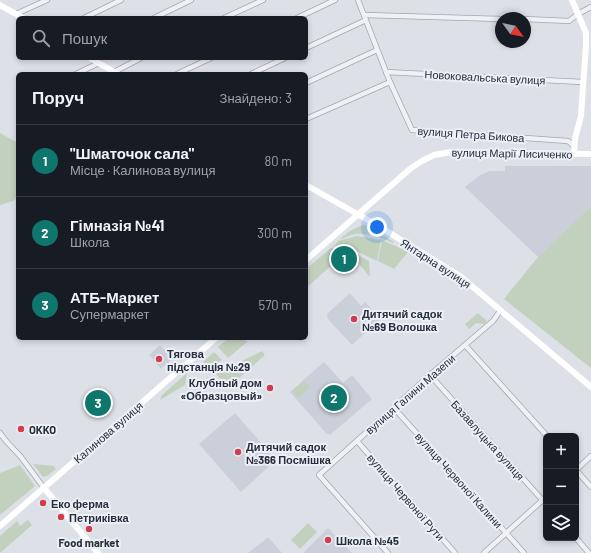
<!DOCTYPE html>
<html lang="uk">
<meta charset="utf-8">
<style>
body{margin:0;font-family:Barlow,sans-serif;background:#242831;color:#f1f3f6}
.controls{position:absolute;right:12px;bottom:12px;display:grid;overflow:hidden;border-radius:6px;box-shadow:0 2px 6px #0003}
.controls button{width:36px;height:36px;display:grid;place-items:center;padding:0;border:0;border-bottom:1px solid #363941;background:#171b24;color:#f1f3f6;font:20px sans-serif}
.compass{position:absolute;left:495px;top:12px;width:36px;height:36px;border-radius:50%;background:#171b24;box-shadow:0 2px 6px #0003;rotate:123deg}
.you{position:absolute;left:377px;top:227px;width:14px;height:14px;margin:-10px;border:3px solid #fff;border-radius:50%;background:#1a73e8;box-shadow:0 0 0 6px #1a73e833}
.badge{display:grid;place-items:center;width:26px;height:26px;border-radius:50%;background:#0f766e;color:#fff;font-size:13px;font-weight:700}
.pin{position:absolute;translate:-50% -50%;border:2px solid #fff;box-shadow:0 1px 4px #0006}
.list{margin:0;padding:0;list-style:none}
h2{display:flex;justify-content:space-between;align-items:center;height:52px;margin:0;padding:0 16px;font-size:17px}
h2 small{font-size:13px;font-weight:400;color:#9ea1a6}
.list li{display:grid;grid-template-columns:26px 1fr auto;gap:12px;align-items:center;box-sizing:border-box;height:72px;padding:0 16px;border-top:1px solid #363941}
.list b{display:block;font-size:15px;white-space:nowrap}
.list p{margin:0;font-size:13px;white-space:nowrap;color:#9ea1a6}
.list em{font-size:13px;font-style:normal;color:#9ea1a6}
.icon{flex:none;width:22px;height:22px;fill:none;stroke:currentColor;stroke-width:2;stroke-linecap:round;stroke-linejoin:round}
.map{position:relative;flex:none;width:591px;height:553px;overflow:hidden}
.search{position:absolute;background:#171b24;box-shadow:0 2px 6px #0003;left:16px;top:16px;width:292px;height:44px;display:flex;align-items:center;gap:10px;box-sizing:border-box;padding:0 14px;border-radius:6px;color:#9ea1a6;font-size:15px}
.panel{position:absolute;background:#171b24;box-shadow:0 2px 6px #0003;left:16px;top:72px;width:292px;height:268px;border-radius:6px}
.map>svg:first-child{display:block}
.built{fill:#cbcfd9}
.green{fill:#c2d1be}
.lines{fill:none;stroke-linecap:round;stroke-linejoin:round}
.street-casing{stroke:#a2a7b1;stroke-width:6}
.street{stroke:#eff1f5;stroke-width:4.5}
.secondary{stroke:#fff;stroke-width:6}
.poi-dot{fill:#d13d4d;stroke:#eceff5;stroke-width:1.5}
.labels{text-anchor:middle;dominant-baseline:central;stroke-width:4;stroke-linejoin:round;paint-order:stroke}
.street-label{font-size:11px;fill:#262e3e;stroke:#eceff5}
.poi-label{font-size:11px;font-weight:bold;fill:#262e3e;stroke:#eceff5;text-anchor:start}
</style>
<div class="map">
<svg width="591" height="553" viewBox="0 0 591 553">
<rect width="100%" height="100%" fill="#dde0e7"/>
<g class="built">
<path d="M505 166H591V206L538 257 465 187 480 175 490 171H505Z"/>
<path d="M350 293 361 306 365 302 380 319 352 345 328 319 327 314Z"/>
<path d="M160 345 172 359 161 369 149 355Z"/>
<path d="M324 362 343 383 352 375 372 399 330 435 327 434 290 392Z"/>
<path d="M235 413 276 460 241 492 199 444Z"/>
<path d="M328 528 352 553H303Z"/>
<path d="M268 537 282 553H248L266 539Z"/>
</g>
<g class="green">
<path d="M0 133 18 143V197L13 201 0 205Z"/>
<path d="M591 206V368L504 299 538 257Z"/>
<path d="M366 225 394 242 393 243C382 238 368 233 355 234 350 235 345 238 340 239 348 232 356 226 366 225Z"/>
<path d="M357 236 381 240 377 261 348 247 344 248 335 246 338 241Z"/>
<path d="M382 240 408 252 394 269 378 261Z"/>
<path d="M331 248 354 253 369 261 370 277 353 257 347 262 342 256 306 288V269Z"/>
<path d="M478 313 487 321 484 324 476 323 469 329 465 324Z"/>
<path d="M229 338H243L247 342 228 358 218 347Z"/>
<path d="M262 351 265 355 228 388 216 374Z"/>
<path d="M214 352 222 360 209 367 203 362Z"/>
<path d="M187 373 185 385 160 400 162 395Z"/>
<path d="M304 381 310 387 298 398 292 391Z"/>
<path d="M33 464 54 466 56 469 47 476 43 477Z"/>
<path d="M20 465 35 486 0 515V473Z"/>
<path d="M28 520 32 525 0 553V536L17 521 20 526Z"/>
<path d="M308 523 317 532 300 549 291 540Z"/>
</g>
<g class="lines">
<defs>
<g id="street">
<path d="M358 0 390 82 412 130 568 141 574 146"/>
<path d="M16 14 47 0"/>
<path d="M365 15 501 19"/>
<path d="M84 18 121 0"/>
<path d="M154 18 191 0"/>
<path d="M224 18 263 0"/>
<path d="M297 18 335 0"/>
<path d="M525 19 569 21 578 14 591 7"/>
<path d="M306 48 366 20"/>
<path d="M114 72 141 58"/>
<path d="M386 72 583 82"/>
<path d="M76 74 99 63"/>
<path d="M177 74 211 58"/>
<path d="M251 74 285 58"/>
<path d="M306 83 377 50"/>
<path d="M306 119 390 82"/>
<path d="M465 345 547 436"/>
<path d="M430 375 546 504"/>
<path d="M394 408 524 553"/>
<path d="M0 433 6 441 21 457 44 488"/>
<path d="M357 441 455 553"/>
<path d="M576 470 591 487"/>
<path d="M576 470 591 456"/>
<path d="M576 538 589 553"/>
<path d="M388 553 319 475 430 375 493 321 500 311"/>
<path d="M484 553 546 497"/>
</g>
</defs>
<use href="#street" class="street-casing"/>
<use href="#street" class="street"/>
<g class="secondary">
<path d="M572 0 583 26 586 33V45L581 116 575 139 574 153"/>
<path d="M0 5 23 18"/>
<path d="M90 58 118 74"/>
<path d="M306 185 375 224 460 276 591 387"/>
<path d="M306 260 411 168 422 161 434 155 451 152 591 154"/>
<path d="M44 488 98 553"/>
<path d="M0 526 216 338"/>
</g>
</g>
<g class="poi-dot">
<circle cx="354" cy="319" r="4"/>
<circle cx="159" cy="359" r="4"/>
<circle cx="270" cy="388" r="4"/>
<circle cx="21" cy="429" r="4"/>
<circle cx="238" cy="452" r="4"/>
<circle cx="43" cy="503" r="4"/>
<circle cx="61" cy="517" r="4"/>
<circle cx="89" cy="529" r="4"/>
<circle cx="328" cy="540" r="4"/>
</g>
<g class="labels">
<g class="street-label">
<text transform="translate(485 77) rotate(3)">Новоковальська вулиця</text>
<text transform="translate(471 134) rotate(4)">вулиця Петра Бикова</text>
<text transform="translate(512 153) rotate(1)">вулиця Марії Лисиченко</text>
<text transform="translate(436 263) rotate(33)">Янтарна вулиця</text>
<text transform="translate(410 394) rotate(-41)">вулиця Галини Мазепи</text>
<text transform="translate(108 432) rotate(-41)">Калинова вулиця</text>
<text transform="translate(488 440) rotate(48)">Базавлуцька вулиця</text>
<text transform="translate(459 480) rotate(48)">вулиця Червоної Калини</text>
<text transform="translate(406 497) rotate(49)">вулиця Червоної Рути</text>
</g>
<g class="poi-label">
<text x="362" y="313">Дитячий садок<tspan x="362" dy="13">№69 Волошка</tspan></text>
<text x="167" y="353">Тягова<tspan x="167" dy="13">пiдстанцiя №29</tspan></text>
<text x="262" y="382" text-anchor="end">Клубный дом<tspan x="262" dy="13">«Образцовый»</tspan></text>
<text x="29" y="429">OKKO</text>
<text x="246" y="446">Дитячий садок<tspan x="246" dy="13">№366 Посмішка</tspan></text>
<text x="51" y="503">Еко ферма</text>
<text x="69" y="517">Петриківка</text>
<text x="336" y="540">Школа №45</text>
<text x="89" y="542" text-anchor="middle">Food market</text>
</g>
</g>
</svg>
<div class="controls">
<button>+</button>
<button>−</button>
<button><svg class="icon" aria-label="layers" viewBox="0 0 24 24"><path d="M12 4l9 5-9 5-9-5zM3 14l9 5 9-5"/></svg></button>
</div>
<svg class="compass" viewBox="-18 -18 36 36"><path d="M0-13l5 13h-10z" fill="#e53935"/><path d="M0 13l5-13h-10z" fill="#9ea1a6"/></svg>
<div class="you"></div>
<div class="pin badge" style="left:344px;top:259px">1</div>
<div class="pin badge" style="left:334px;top:398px">2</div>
<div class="pin badge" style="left:98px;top:403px">3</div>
<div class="search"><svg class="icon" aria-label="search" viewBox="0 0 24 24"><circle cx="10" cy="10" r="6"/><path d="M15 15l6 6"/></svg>Пошук</div>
<section class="panel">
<h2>Поруч<small>Знайдено: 3</small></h2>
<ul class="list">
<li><span class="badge">1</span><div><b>&quot;Шматочок сала&quot;</b><p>Місце · Калинова вулиця</p></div><em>80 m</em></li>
<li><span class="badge">2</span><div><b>Гімназія №41</b><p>Школа</p></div><em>300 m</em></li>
<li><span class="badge">3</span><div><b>АТБ-Маркет</b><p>Супермаркет</p></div><em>570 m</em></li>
</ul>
</section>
</div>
